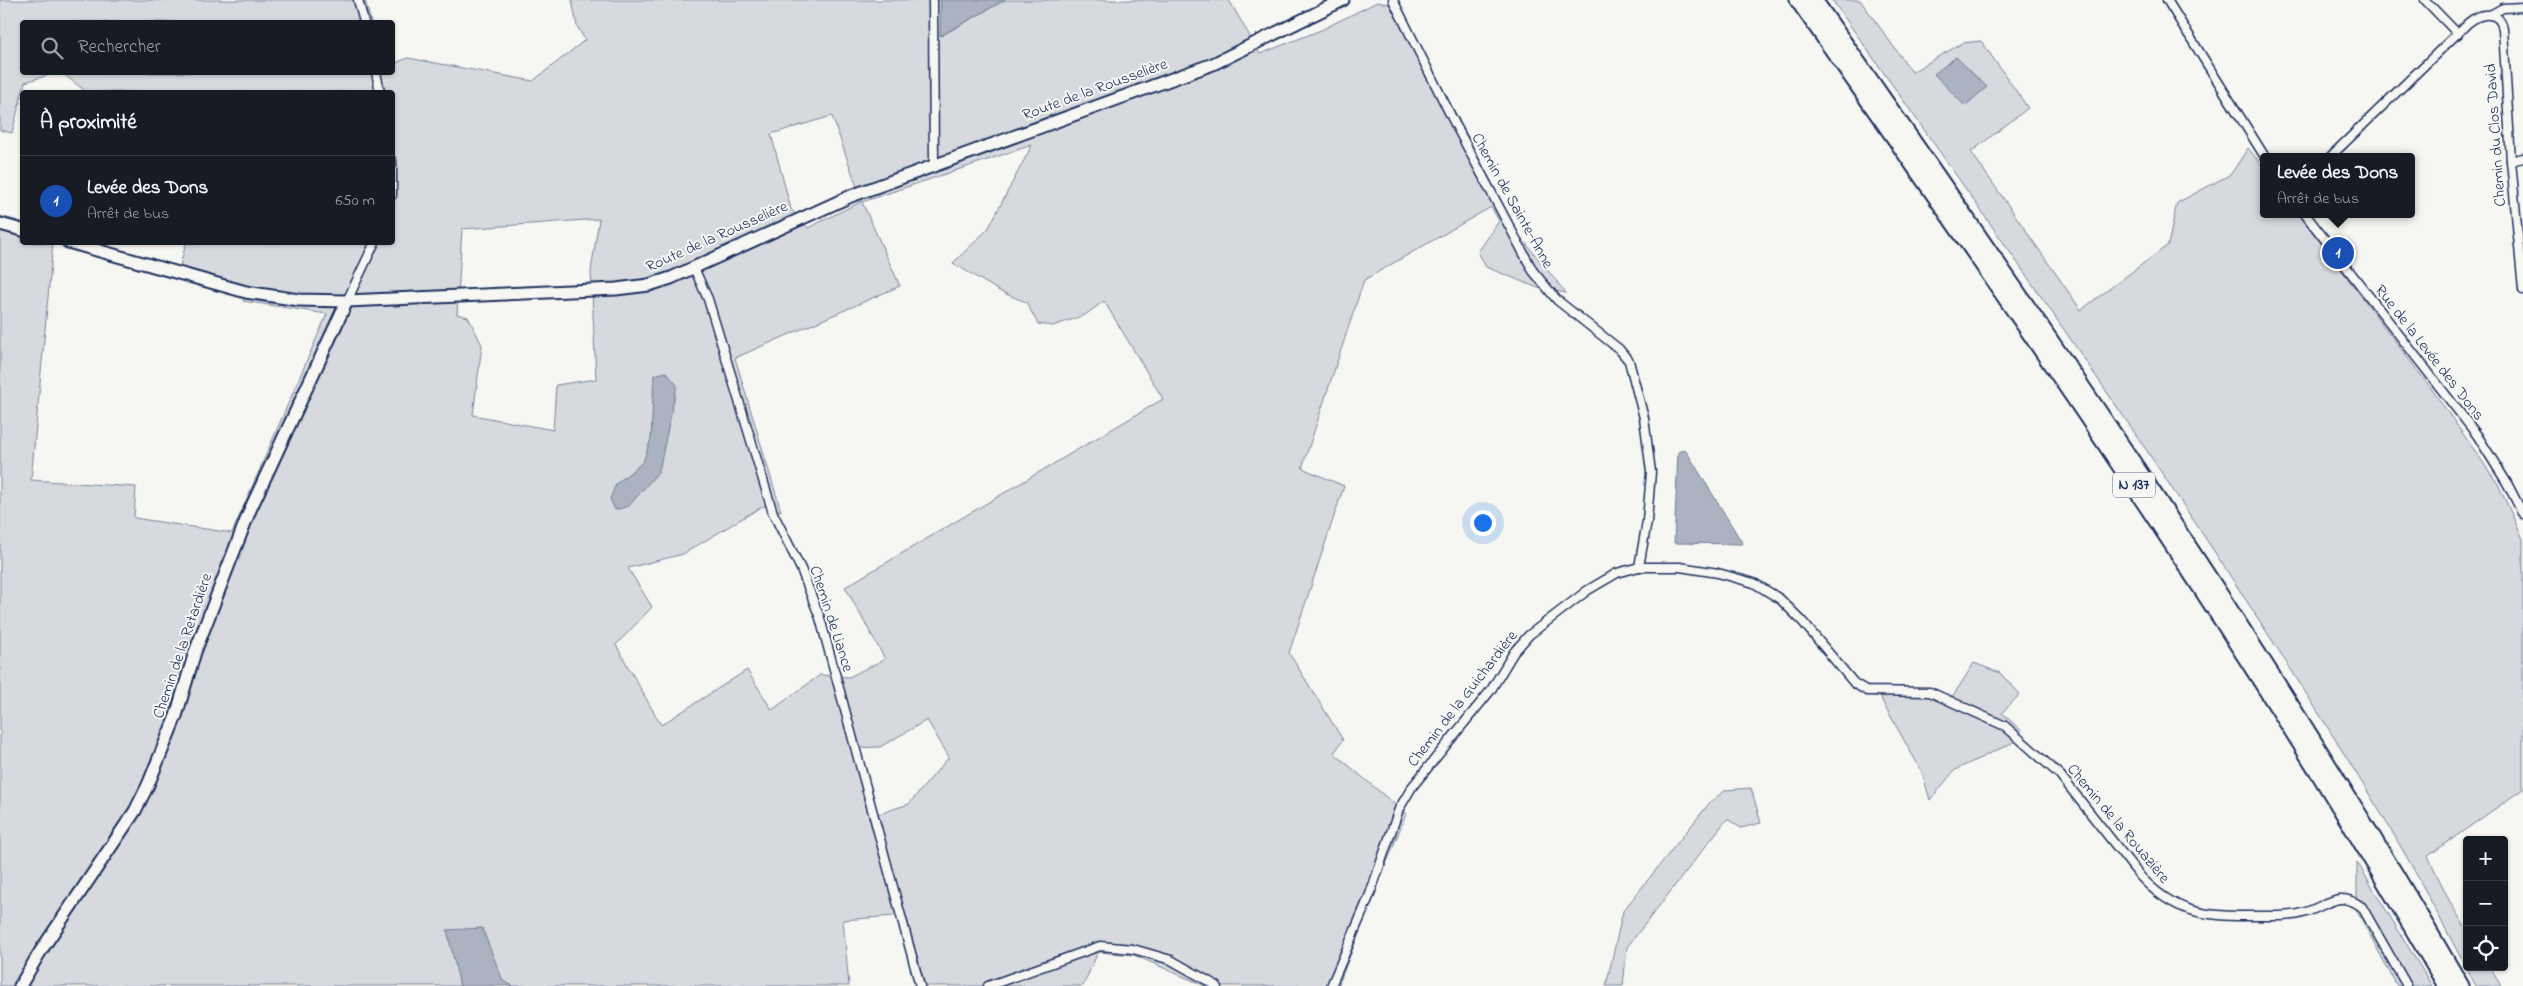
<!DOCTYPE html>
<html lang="fr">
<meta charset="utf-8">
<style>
body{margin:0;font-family:"Indie Flower",sans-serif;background:#20242c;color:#f1f3f6}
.controls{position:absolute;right:15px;bottom:15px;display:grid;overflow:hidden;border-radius:5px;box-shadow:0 1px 4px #0004}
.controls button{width:45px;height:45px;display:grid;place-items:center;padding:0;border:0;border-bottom:1px solid #363941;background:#171b24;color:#f1f3f6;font:25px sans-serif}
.you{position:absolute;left:1482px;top:522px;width:18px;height:18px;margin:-12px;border:4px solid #fff;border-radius:50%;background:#1a73e8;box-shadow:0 0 0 8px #1a73e833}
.badge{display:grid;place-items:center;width:32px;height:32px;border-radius:50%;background:#c8321e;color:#fff;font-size:16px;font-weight:700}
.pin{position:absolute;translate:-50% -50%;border:2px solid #fff;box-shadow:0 1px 5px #0006}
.popup{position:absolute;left:2260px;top:153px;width:155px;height:65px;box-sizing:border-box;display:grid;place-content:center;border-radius:5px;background:#171b24;filter:drop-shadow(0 1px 4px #0005);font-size:16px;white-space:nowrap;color:#9ea1a6}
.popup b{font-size:19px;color:#f1f3f6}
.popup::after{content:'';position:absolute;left:50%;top:100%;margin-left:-10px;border:10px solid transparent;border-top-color:#171b24}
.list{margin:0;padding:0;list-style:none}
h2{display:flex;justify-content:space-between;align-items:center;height:65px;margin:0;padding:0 20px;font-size:21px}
h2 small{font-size:16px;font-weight:400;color:#9ea1a6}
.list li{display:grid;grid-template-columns:32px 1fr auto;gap:15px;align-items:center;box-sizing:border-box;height:90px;padding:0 20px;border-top:1px solid #363941}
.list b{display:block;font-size:19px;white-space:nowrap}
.list p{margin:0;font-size:16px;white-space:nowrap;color:#9ea1a6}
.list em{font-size:16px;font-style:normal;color:#9ea1a6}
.icon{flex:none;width:28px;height:28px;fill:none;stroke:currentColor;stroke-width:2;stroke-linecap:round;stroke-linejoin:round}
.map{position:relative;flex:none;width:2523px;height:986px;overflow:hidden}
.search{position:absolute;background:#171b24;box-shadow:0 1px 4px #0004;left:20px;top:20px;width:375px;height:55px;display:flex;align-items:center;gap:12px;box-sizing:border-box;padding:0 18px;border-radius:5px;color:#9ea1a6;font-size:19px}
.panel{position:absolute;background:#171b24;box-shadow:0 1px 4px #0004;left:20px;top:90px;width:375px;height:155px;border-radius:5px}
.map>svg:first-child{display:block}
.green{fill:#d6d9dd;stroke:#78849e;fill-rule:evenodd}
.water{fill:#abb2c0;stroke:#717e99}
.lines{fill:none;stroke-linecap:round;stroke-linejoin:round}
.street-casing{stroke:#1b2f5e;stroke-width:11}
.secondary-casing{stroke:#1b2f5e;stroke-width:15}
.highway-casing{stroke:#1b2f5e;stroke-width:19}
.street{stroke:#f6f6f2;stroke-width:8}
.secondary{stroke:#f6f6f2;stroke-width:11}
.highway{stroke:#f6f6f2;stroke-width:15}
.labels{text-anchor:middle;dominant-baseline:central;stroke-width:4;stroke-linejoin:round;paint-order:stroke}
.shield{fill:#f6f6f2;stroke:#5d6b8a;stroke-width:1}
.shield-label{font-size:15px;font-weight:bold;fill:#1b2f5e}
.street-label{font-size:16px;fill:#1b2f5e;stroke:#f6f6f2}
</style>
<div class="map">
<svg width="2523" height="986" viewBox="0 0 2523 986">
<rect width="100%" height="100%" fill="#f6f6f2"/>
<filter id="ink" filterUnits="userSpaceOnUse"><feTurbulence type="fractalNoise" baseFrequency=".02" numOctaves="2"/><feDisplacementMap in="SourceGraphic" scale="10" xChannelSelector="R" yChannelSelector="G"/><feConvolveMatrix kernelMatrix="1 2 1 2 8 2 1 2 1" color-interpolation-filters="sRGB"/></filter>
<g filter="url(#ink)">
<g class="green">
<path d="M0 0H365L371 22H22V72L56 73 25 82 12 133 0 130Z"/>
<path d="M572 0H941V36L1005 0H1229L1260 54 1321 30 1377 2 1399 6 1520 236 1566 293 1538 288 1486 267 1478 252 1499 221 1491 207 1364 280 1302 468 1344 486 1289 653 1343 740 1334 753 1406 814 1338 986H1205L1134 955 1098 952 1083 986H925L906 915 843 920 849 986H513L456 964 460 986H0V216L22 222V242L53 243 31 480 136 487 134 518 232 533 327 314 243 301 247 286 180 266 186 243 392 242V92H84V90L62 73 392 72 393 64 408 58 533 81 585 40 577 26ZM832 116 862 201 808 228 791 209 771 134ZM1032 145 988 229 953 263 1001 292 1026 302 1038 324 1053 326 1085 315 1104 301 1163 399 845 587 885 659 849 677 820 675 772 710 747 670 661 725 616 645 652 607 628 568 683 554 763 506 781 511 735 358 900 286 862 202ZM599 219 591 271 596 379 556 385 553 430 473 415 482 345 468 317 457 314 462 229ZM654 376 659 471 614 490C618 476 637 473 644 461 657 437 653 402 654 376ZM927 720 949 757 909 804 869 817 851 748 880 747Z"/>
<path d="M1832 0H1860L1912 72 1962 43 1981 41 2028 108 1971 152 2081 310 2168 245 2177 203 2231 174 2248 148 2264 168V214H2299L2433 391 2498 484 2523 539V789L2428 856 2451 904 2467 930V967H2490L2501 986H2476C2445 929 2416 870 2382 815 2211 535 2022 267 1832 0Z"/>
<path d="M1974 663 2000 673 2020 694 2002 713 2022 731 2012 743 1955 770 1930 800 1922 772 1882 701 1881 695 1924 688 1953 696Z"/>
<path d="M1751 788 1761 823 1741 828 1727 819 1627 947 1623 986H1606L1623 911 1711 801 1726 790Z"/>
<path d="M2357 862 2432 986H2397L2357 911Z"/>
</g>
<g class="water">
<path d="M941 0H1005L940 36Z"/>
<path d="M1956 57 1987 87 1965 106 1934 74Z"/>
<path d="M666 372 677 385 659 471 629 506 615 510 610 499 616 484 643 462 651 439 654 375Z"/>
<path d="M1685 449 1743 544 1674 543 1678 452Z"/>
<path d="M482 928 503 981 513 986H460L447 930Z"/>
</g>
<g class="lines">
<defs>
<g id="street">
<path d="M358 0 364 22"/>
<path d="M933 0 934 166"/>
<path d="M1393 0 1455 124 1533 271 1557 300 1619 349 1629 361 1644 418 1651 472 1647 521 1639 567"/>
<path d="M2167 0 2265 157"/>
<path d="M2425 0 2458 34"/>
<path d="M2490 15 2503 8 2523 7"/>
<path d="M376 72 380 92"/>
<path d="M2330 157 2468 23C2480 13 2499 9 2503 29L2511 161 2523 290"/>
<path d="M392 161V195"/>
<path d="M2511 161 2523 158"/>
<path d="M2305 214 2477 435 2507 483 2523 514"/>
<path d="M694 268 708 299 773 513 801 569 820 618 920 986"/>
<path d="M347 301 375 242"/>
<path d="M988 986 1100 946 1133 949 1171 960 1217 986"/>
<path d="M1331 986 1369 897 1399 809 1412 787 1491 690 1514 652 1529 635 1588 590 1617 573 1639 567H1680L1718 573 1754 583 1780 599 1802 621 1854 683 1867 691 1930 692 2005 726 2060 775 2140 876C2174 913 2205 917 2254 916 2269 916 2285 917 2299 914 2327 908 2336 888 2362 907L2407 986"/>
</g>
<g id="secondary">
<path d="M0 224 22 230"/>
<path d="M68 242 246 292 299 300 347 301 616 289 649 285 671 278 851 196 1213 64 1343 0"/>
<path d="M20 986 40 952 135 811 148 785 176 716 195 652 250 510 347 301"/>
</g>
<g id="highway">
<path d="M1798 0C2024 322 2250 644 2446 986"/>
<path d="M1814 0C2040 322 2264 645 2461 986"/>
</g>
</defs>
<use href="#street" class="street-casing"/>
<use href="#secondary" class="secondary-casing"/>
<use href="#highway" class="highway-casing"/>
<use href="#street" class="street"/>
<use href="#secondary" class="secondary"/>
<use href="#highway" class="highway"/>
</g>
</g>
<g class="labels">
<rect class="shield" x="2113" y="472.5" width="42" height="25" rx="4"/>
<g class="shield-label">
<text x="2134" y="485">N 137</text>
</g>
<g class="street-label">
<text transform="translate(1095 90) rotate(-20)">Route de la Rousselière</text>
<text transform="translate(2496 135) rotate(-94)">Chemin du Clos David</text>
<text transform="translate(1512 201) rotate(61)">Chemin de Sainte-Anne</text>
<text transform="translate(717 237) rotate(-24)">Route de la Rousselière</text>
<text transform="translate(2429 353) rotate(52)">Rue de la Levée des Dons</text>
<text transform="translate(831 619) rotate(72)">Chemin de Liance</text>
<text transform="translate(183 646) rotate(-71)">Chemin de la Retardière</text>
<text transform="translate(1463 699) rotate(-52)">Chemin de la Guichardière</text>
<text transform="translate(2118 824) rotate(50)">Chemin de la Rouazière</text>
</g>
</g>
</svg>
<div class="controls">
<button>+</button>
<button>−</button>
<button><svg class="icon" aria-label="locate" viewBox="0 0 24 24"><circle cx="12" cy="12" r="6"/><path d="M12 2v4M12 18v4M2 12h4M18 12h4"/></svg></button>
</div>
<div class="you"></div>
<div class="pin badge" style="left:2338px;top:253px;background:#1a4fb4">1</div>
<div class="popup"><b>Levée des Dons</b>Arrêt de bus</div>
<div class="search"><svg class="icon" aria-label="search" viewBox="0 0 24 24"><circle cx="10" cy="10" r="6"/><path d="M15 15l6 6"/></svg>Rechercher</div>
<section class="panel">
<h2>À proximité<small></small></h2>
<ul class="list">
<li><span class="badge" style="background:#1a4fb4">1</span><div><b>Levée des Dons</b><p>Arrêt de bus</p></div><em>650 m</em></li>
</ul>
</section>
</div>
